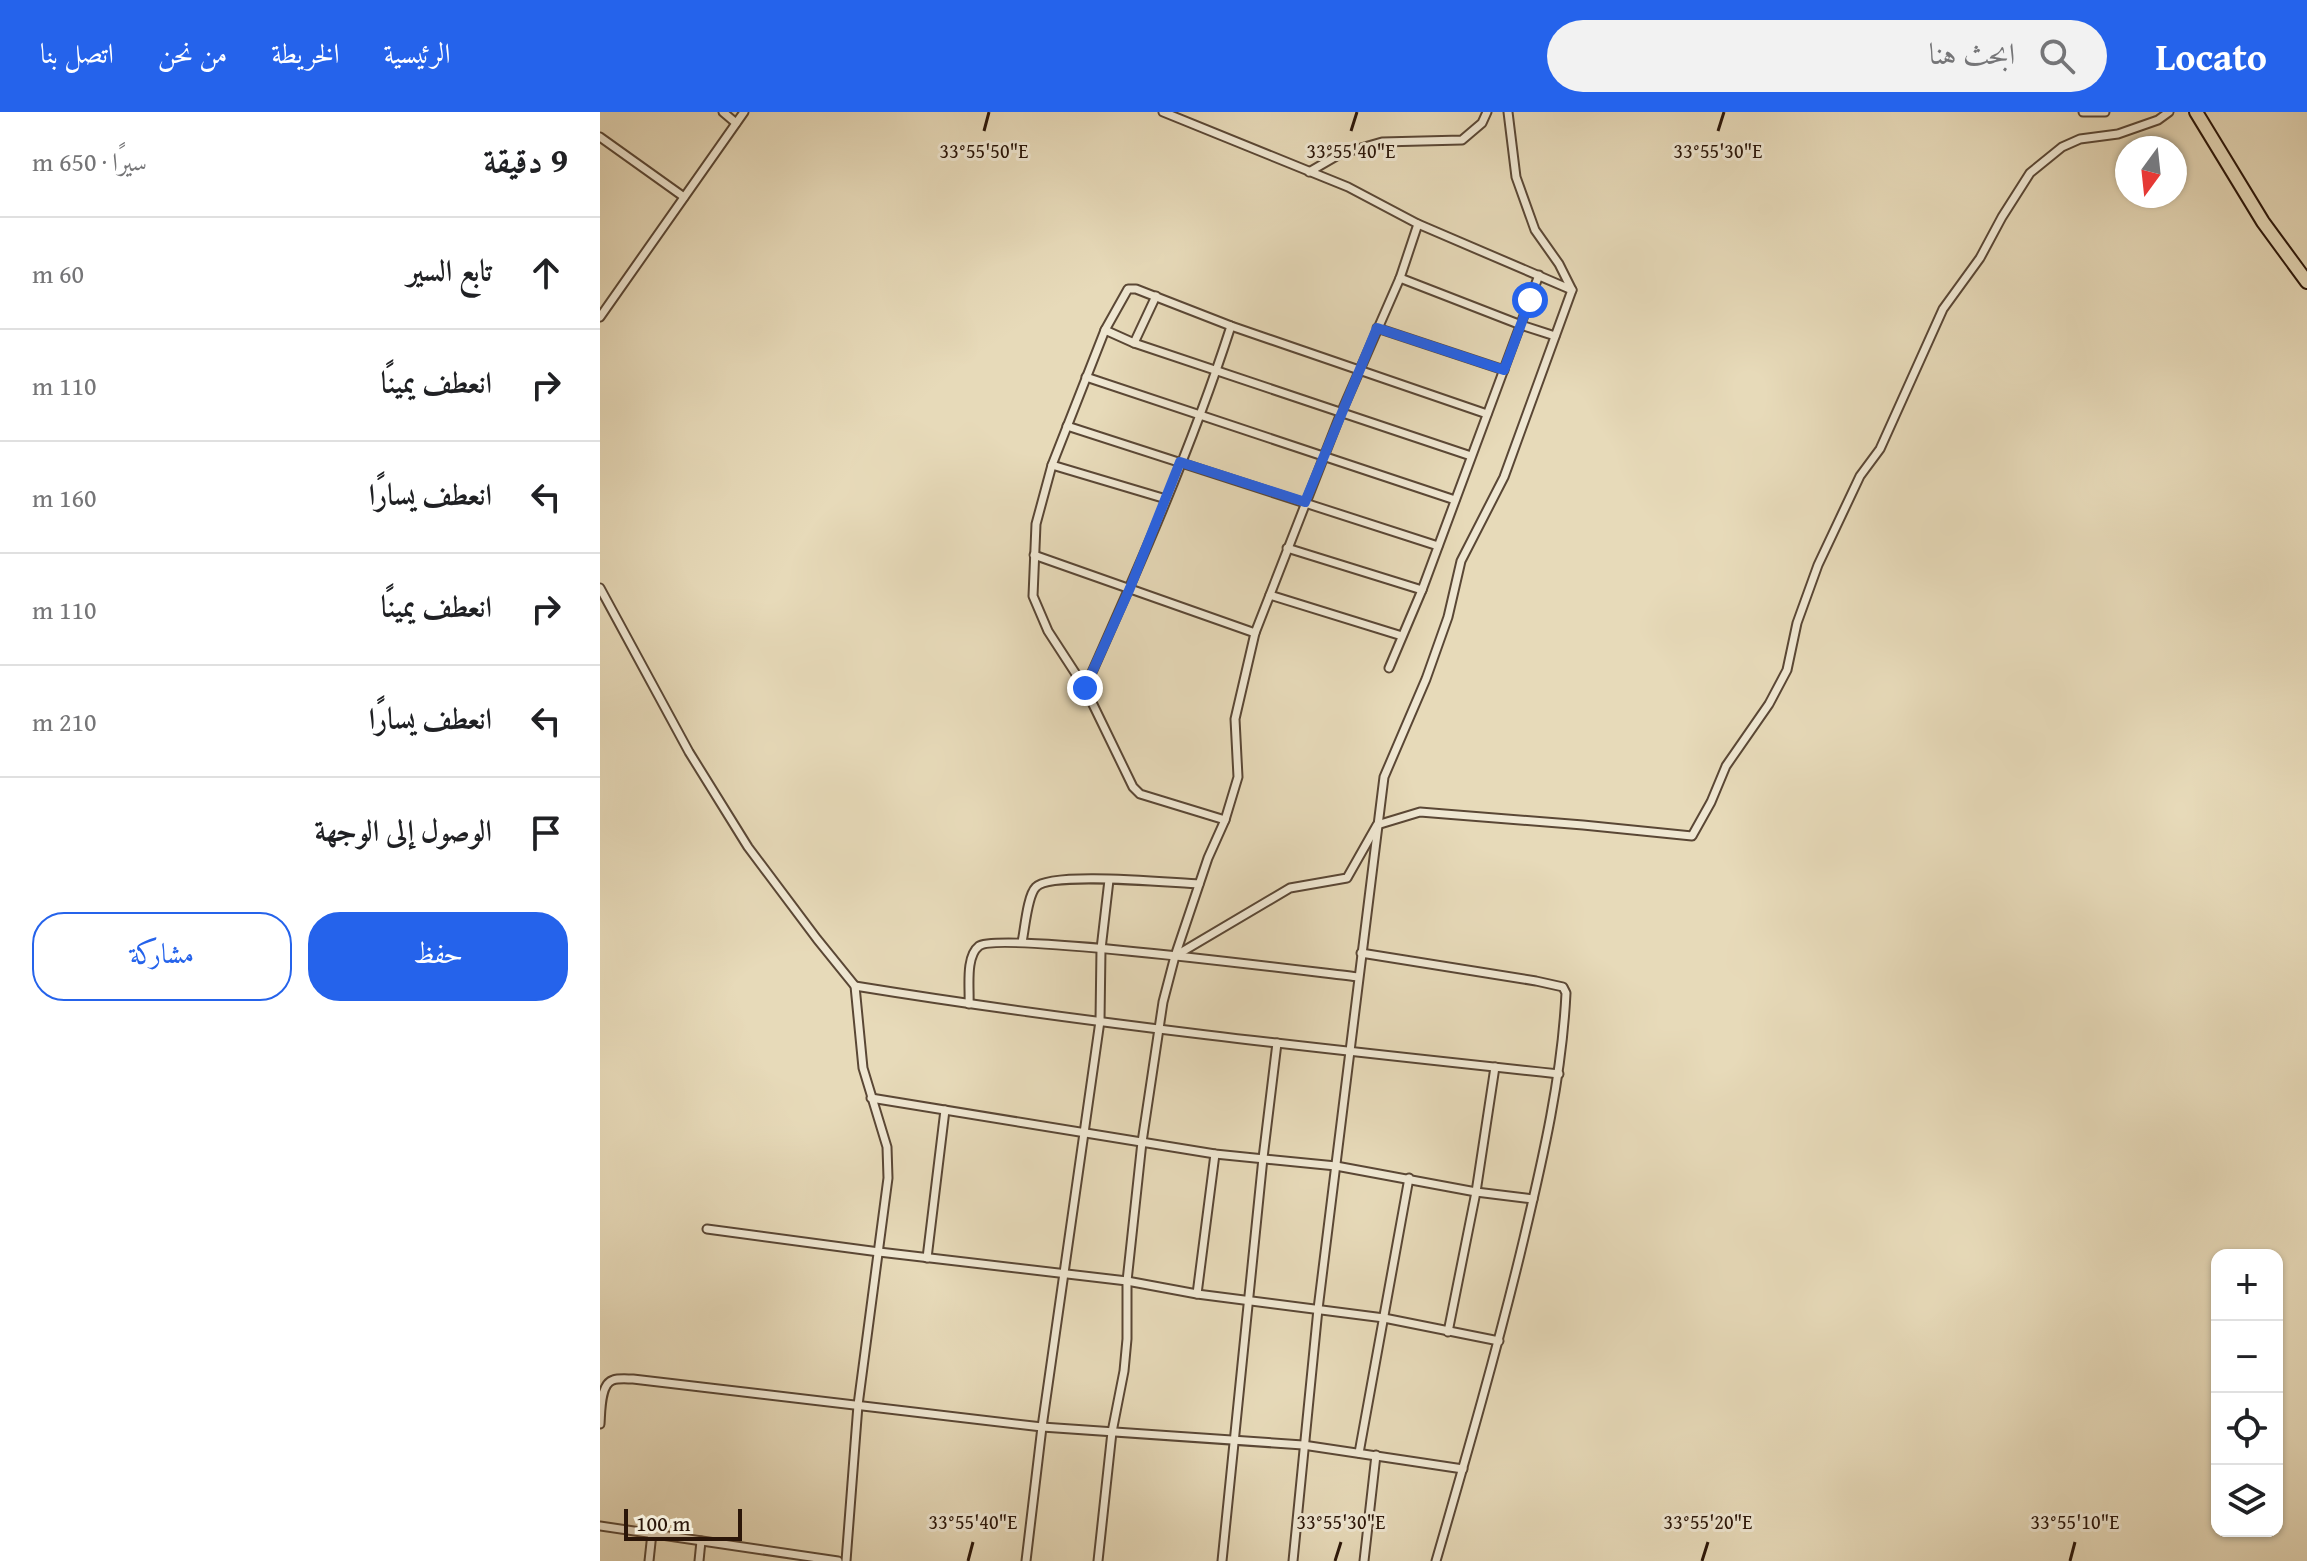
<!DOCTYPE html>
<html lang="ar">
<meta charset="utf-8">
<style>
body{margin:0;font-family:"Gentium Book Plus",Amiri,serif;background:#f2f2f2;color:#202124;direction:rtl}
.controls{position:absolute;right:24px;bottom:24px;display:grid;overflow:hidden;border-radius:16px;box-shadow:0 2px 6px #0004}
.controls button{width:72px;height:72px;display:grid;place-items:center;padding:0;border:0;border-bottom:2px solid #e0e0e0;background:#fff;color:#202124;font:40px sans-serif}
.compass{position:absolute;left:1515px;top:24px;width:72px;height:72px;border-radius:50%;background:#fff;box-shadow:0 2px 6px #0004;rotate:195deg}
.scale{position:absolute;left:24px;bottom:20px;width:118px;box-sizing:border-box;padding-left:8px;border:4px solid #2b1609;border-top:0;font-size:22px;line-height:28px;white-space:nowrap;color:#2b1609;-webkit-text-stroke:6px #efe7d2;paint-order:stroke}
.stop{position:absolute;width:24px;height:24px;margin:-18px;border:6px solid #2563eb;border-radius:50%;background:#fff}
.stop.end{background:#2563eb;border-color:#fff;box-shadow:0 2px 8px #0008}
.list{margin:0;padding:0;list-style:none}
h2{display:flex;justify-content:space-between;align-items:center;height:104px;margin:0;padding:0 32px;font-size:34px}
h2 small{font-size:26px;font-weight:400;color:#757577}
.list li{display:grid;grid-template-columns:52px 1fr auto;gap:24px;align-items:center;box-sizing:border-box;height:112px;padding:0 32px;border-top:2px solid #e0e0e0}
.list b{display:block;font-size:30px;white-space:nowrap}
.list em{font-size:26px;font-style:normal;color:#757577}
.actions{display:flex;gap:16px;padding:24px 32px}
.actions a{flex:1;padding:18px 0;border:2px solid #2563eb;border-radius:32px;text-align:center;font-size:28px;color:#2563eb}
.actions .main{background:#2563eb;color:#fff}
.icon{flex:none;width:44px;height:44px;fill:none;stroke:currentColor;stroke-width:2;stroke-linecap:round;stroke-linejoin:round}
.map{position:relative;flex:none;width:1707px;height:1449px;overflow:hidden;direction:ltr}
header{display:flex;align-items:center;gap:48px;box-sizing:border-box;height:112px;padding:0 40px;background:#2563eb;color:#fff}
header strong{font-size:38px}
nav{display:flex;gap:44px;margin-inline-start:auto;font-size:28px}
.search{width:560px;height:72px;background:#f2f2f2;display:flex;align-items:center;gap:20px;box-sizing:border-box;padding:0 28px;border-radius:44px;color:#757577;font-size:30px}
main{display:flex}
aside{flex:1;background:#fff}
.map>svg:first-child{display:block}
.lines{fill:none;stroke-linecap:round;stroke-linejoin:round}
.street-casing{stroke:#5a4735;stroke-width:11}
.highway-casing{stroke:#2b1609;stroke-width:16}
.street{stroke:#efe7d2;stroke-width:7}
.highway{stroke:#e7dab9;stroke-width:12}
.route{stroke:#2563eb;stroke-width:10}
.ticks{fill:none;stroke:#2b1609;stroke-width:3}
.ticks-label{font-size:20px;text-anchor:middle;fill:#2b1609;stroke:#efe7d2;stroke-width:6;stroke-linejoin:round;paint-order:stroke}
</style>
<header>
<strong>Locato</strong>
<div class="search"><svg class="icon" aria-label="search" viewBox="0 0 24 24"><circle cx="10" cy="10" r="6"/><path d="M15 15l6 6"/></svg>ابحث هنا</div>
<nav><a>الرئيسية</a><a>الخريطة</a><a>من نحن</a><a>اتصل بنا</a></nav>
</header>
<main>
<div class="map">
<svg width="1707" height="1449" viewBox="0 0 1707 1449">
<rect width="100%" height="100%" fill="#e7dab9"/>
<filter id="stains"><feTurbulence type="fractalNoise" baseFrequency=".0025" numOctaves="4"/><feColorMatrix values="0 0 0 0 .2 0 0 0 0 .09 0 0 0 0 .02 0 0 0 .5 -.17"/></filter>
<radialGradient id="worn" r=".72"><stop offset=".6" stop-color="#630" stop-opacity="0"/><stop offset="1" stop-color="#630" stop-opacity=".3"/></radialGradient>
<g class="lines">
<defs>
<g id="street">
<path d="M123 0 136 11"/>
<path d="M563 0 748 75 818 112 800 166 741 301 655 521 635 607 638 665 625 708 608 746 575 844"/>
<path d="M1483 0H1505"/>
<path d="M0 25 84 85"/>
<path d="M709 60 740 42 782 30 862 28 882 11 887 0"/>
<path d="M818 112 972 178"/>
<path d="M800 166 921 213 955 224"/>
<path d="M0 205 144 0"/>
<path d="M777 216 904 258"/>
<path d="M505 218 534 231 871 344"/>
<path d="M534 231 556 184"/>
<path d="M486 265 855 388"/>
<path d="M467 314 838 434"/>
<path d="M452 353 566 387"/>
<path d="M687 436 822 478"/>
<path d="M434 443 655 521"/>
<path d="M0 476 89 640 148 735 217 827 255 874 263 956 287 1035 288 1066 258 1293 246 1449"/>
<path d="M670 483 802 524"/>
<path d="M789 556 822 478 939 163"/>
<path d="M485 576C538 457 591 338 631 214"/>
<path d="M625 708 540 682 533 675 485 576 448 519 433 484 436 412 452 353 505 218 528 177H536L631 214 887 302"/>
<path d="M422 830C425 817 427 784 436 775 451 759 572 771 599 772"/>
<path d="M761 841 936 869 963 875 966 881C962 964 943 1046 924 1126 898 1235 867 1342 836 1449"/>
<path d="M255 874C489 912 724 937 959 962"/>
<path d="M369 892C370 876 365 845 379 834 398 819 713 860 758 865"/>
<path d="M271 986 615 1042 736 1054 876 1080 933 1087"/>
<path d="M107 1117 279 1140 527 1169 597 1182 784 1206 899 1229"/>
<path d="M327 1146 345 998"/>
<path d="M597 1182 615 1042"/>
<path d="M848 1220 876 1080 895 955"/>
<path d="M0 1312C1 1300 0 1272 13 1268 19 1266 27 1267 33 1267L442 1315 703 1333 863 1357"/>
<path d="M759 1341 809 1066"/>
<path d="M0 1414 238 1449"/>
<path d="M49 1449 52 1421"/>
<path d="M99 1449 101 1429"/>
<path d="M426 1449 442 1315 500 909 501 837 509 768"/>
<path d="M498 1449 512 1320 524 1259 527 1227V1169L542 1030 563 890 575 844 690 776 747 766 777 713 820 700 983 713 1092 724 1111 690 1126 654 1169 592 1187 558 1197 511 1218 453 1260 364 1280 337 1343 197 1380 146 1402 105 1430 61 1462 35 1480 27 1518 22 1558 8 1569 0"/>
<path d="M622 1449 663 1046 677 931"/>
<path d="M693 1449 718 1197 784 665 826 567 848 505 861 449 904 365 972 178 959 152 935 118 916 65 908 0"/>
<path d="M764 1449 776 1343"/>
</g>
<path id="highway" d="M1596 0 1663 110 1707 170"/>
</defs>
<use href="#street" class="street-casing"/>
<use href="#highway" class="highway-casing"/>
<use href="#street" class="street"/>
<use href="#highway" class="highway"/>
</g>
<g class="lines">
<path class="route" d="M485 576 530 476 580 350 705 390 777 216 904 258 930 188"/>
</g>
<path class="ticks" d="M384 19 389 0M751 19 757 0M1118 19 1124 0M368 1449 373 1430M735 1449 741 1430M1102 1449 1108 1430M1470 1449 1475 1430"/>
<g class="ticks-label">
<text x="384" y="46">33°55'50"E</text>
<text x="751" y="46">33°55'40"E</text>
<text x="1118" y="46">33°55'30"E</text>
<text x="373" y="1417">33°55'40"E</text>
<text x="741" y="1417">33°55'30"E</text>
<text x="1108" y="1417">33°55'20"E</text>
<text x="1475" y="1417">33°55'10"E</text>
</g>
<rect width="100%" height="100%" filter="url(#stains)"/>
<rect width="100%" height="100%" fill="url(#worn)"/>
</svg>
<div class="controls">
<button>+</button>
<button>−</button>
<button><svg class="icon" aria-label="locate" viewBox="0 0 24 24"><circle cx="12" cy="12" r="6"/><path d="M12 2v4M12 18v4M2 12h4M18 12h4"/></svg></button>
<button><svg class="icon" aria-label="layers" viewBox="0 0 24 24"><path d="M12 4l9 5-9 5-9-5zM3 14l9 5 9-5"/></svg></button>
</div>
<svg class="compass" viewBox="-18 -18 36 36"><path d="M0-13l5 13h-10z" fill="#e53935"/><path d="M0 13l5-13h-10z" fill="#757577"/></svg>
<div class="scale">100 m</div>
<div class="stop" style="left:930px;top:188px"></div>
<div class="stop end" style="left:485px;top:576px"></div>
</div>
<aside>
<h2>9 دقيقة<small>سيرًا · 650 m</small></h2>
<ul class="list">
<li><svg class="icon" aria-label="ahead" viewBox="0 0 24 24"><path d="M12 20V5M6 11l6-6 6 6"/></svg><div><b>تابع السير</b></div><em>60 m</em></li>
<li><svg class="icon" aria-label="right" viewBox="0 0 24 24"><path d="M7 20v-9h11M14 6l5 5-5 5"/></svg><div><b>انعطف يمينًا</b></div><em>110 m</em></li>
<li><svg class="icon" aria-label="left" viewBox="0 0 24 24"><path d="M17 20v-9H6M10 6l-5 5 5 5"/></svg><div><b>انعطف يسارًا</b></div><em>160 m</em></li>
<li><svg class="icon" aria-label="right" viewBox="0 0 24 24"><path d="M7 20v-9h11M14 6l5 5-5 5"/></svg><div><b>انعطف يمينًا</b></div><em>110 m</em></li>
<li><svg class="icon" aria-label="left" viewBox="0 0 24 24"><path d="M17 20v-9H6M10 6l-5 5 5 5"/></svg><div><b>انعطف يسارًا</b></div><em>210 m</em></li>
<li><svg class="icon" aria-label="arrive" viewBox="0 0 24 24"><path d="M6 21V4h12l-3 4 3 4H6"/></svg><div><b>الوصول إلى الوجهة</b></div></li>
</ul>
<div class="actions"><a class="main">حفظ</a><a>مشاركة</a></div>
</aside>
</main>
